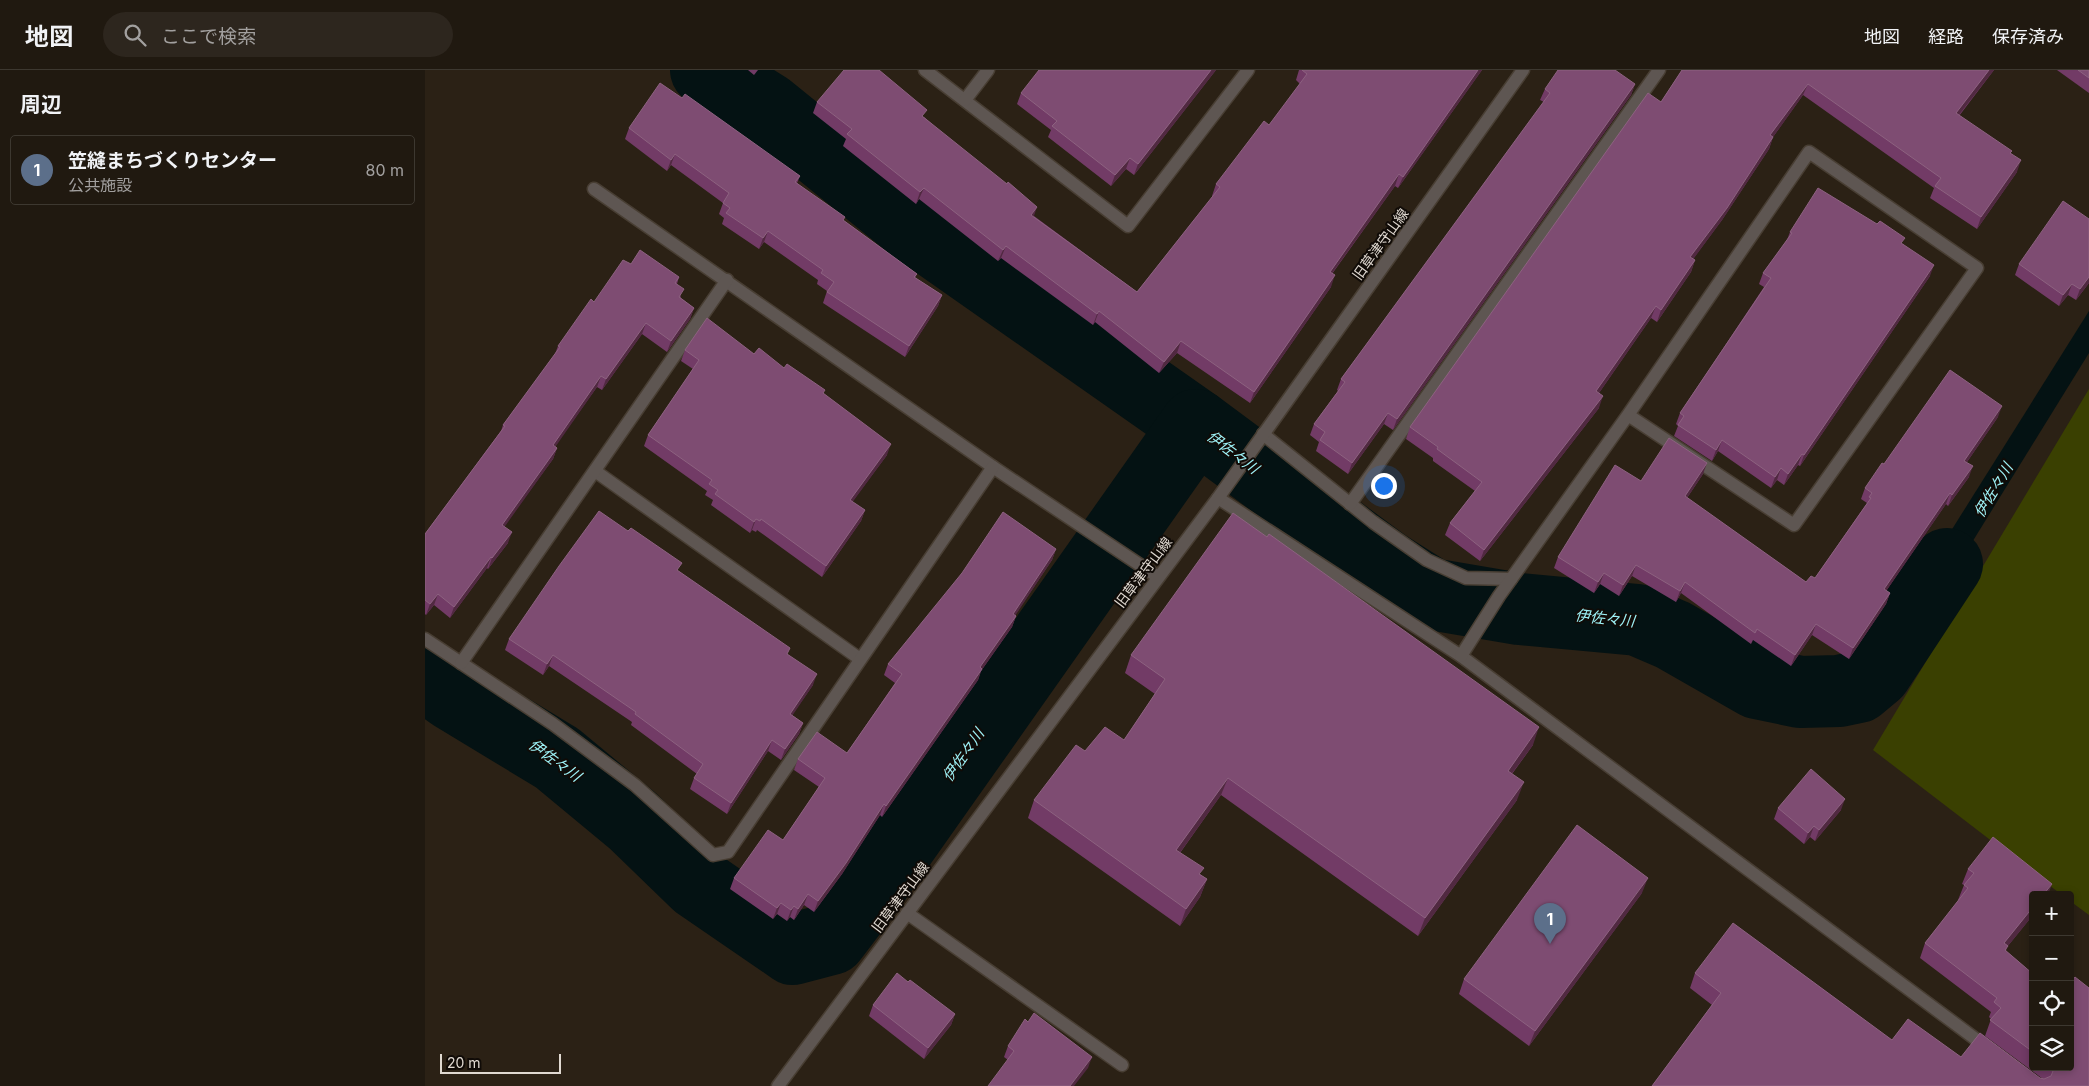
<!DOCTYPE html>
<html lang="ja">
<meta charset="utf-8">
<style>
body{margin:0;font-family:Inter,"Noto Sans JP",sans-serif;background:#2d261e;color:#f1f3f6}
.controls{position:absolute;right:15px;bottom:15px;display:grid;overflow:hidden;border-radius:5px;box-shadow:0 2px 8px #0003}
.controls button{width:45px;height:45px;display:grid;place-items:center;padding:0;border:0;border-bottom:1px solid #3d3830;background:#201910;color:#f1f3f6;font:25px sans-serif}
.scale{position:absolute;left:15px;bottom:12px;width:121px;box-sizing:border-box;padding-left:5px;border:2px solid #e0d9d1;border-top:0;font-size:14px;line-height:18px;white-space:nowrap;color:#e0d9d1;-webkit-text-stroke:4px #100b07;paint-order:stroke}
.you{position:absolute;left:958px;top:415px;width:18px;height:18px;margin:-12px;border:4px solid #fff;border-radius:50%;background:#1a73e8;box-shadow:0 0 0 8px #1a73e833}
.badge{display:grid;place-items:center;width:32px;height:32px;border-radius:50%;background:#f2a17e;color:#fff;font-size:16px;font-weight:700}
.pin{position:absolute;translate:-50% -41px;filter:drop-shadow(0 1px 2px #0008)}
.pin::after{content:'';position:absolute;top:26px;width:18px;height:15px;background:inherit;clip-path:polygon(0 0,100% 0,50% 100%)}
.list{margin:0;padding:0;list-style:none}
h2{display:flex;justify-content:space-between;align-items:center;height:65px;margin:0;padding:0 20px;font-size:21px}
h2 small{font-size:16px;font-weight:400;color:#a2a09f}
.list li{display:grid;grid-template-columns:32px 1fr auto;gap:15px;align-items:center;box-sizing:border-box;height:70px;margin:0 10px 10px;padding:0 10px;border:1px solid #3d3830;border-radius:5px}
.list b{display:block;font-size:19px;white-space:nowrap}
.list p{margin:0;font-size:16px;white-space:nowrap;color:#a2a09f}
.list em{font-size:16px;font-style:normal;color:#a2a09f}
.icon{flex:none;width:28px;height:28px;fill:none;stroke:currentColor;stroke-width:2;stroke-linecap:round;stroke-linejoin:round}
.map{position:relative;flex:none;width:1664px;height:1016px;overflow:hidden}
header{display:flex;align-items:center;gap:30px;box-sizing:border-box;height:70px;padding:0 25px;background:#201910;border-bottom:1px solid #3d3830}
header strong{font-size:24px}
nav{display:flex;gap:28px;margin-inline-start:auto;font-size:18px}
.search{width:350px;height:45px;background:#2d261e;display:flex;align-items:center;gap:12px;box-sizing:border-box;padding:0 18px;border-radius:28px;color:#a2a09f;font-size:19px}
main{display:flex}
aside{flex:1;background:#201910}
.map>svg:first-child{display:block}
.green{fill:#3a4001}
.water{fill:#041213}
.lines{fill:none;stroke-linecap:round;stroke-linejoin:round}
.river{stroke:#041213;stroke-width:72}
.minor-casing{stroke:#483e33;stroke-width:15}
.minor{stroke:#5e5652;stroke-width:12}
.wall{fill:#723b66}
.shaded-wall{fill:#512941}
.building{fill:#7e4c72;stroke:#8d6280}
.labels{text-anchor:middle;dominant-baseline:central;stroke-width:4;stroke-linejoin:round;paint-order:stroke}
.street-label{font-size:14px;fill:#e0d9d1;stroke:#100b07}
.water-label{font-size:15px;font-style:italic;fill:#9ef3f8;stroke:#100b07}
</style>
<header>
<strong>地図</strong>
<div class="search"><svg class="icon" aria-label="search" viewBox="0 0 24 24"><circle cx="10" cy="10" r="6"/><path d="M15 15l6 6"/></svg>ここで検索</div>
<nav><a>地図</a><a>経路</a><a>保存済み</a></nav>
</header>
<main>
<aside>
<h2>周辺<small></small></h2>
<ul class="list">
<li><span class="badge" style="background:#5c6f8a">1</span><div><b>笠縫まちづくりセンター</b><p>公共施設</p></div><em>80 m</em></li>
</ul>
</aside>
<div class="map">
<svg width="1664" height="1016" viewBox="0 0 1664 1016">
<rect width="100%" height="100%" fill="#2b2115"/>
<path class="green" d="M1664 319V845L1645 831V825H1637L1448 680Z"/>
<path class="water" d="M1664 241V283L1478 584 1455 574Z"/>
<g class="lines">
<g class="river">
<path d="M281 0 342 38 490 158 771 355"/>
<path d="M0 605 28 625 132 688 208 751 272 813 368 879 406 869 441 823 771 355 960 495 1006 524 1094 539 1213 550 1248 565 1332 613 1375 622 1414 621 1433 617 1451 602 1522 494"/>
</g>
<defs>
<g id="minor">
<path d="M500 0 703 156 823 0"/>
<path d="M540 30 563 0"/>
<path d="M169 119 568 397 733 507"/>
<path d="M838 364 948 452 1002 490 1041 508 1086 509"/>
<path d="M170 401 435 589"/>
<path d="M793 428 1036 586 1564 979"/>
<path d="M925 434 1234 0"/>
<path d="M0 569 128 654 210 715 288 785 303 782 568 397"/>
<path d="M1036 586 1074 526 1203 345 1384 82 1552 198 1369 455 1203 345"/>
<path d="M36 593 302 210"/>
<path d="M482 843 697 995"/>
<path d="M353 1016 793 428 1098 0"/>
</g>
</defs>
<use href="#minor" class="minor-casing"/>
<use href="#minor" class="minor"/>
</g>
<g class="wall">
<path d="M323 0H333L329 5Z"/>
<path d="M791 0 709 105 701 99 686 116 623 67 626 60 592 34 596 23Z"/>
<path d="M874 0H1057L973 118 970 116 907 204 906 217 825 333 752 283 734 303 670 252 668 255 576 188 573 191 494 129 491 134 418 76 421 69 388 43 392 32 499 47 609 146 712 222 788 126H787L791 114 844 55 875 14 871 10Z"/>
<path d="M1257 0H1569L1534 46 1586 83 1592 102 1552 159 1505 128 1509 118 1378 25 1348 67 1344 79 1297 150 1268 189 1270 190 1266 202 1232 252 1226 248 1174 323V338L1055 491 1020 465 1025 453 1050 421 1008 391V388L981 369 985 357 1236 32Z"/>
<path d="M1632 0H1664V23Z"/>
<path d="M1210 14 1206 25 968 360 959 354 923 404 891 381 894 372 885 365 889 354 913 321 912 320 916 309 1119 32 1115 30 1120 19Z"/>
<path d="M257 28 375 106 372 113 418 150 492 204 490 208 517 225 513 236 480 287 398 233 402 221 392 214 393 210 339 172 334 179 297 154 299 148 294 144 298 133 246 95 242 101 200 69 204 58Z"/>
<path d="M1664 149V213L1651 230 1643 225 1634 236 1590 205 1594 194Z"/>
<path d="M1365 162 1478 174 1505 206 1375 396 1373 395 1359 415 1352 410 1346 418 1293 381 1287 391 1249 366 1253 356 1251 354 1255 343 1339 217 1334 214 1338 203 1362 170Z"/>
<path d="M206 194 254 207 252 214 256 228 269 238 265 249 242 282 217 264 177 320 172 317 130 376 132 378 128 389 79 456 83 473 63 499 62 498 25 548 9 535 1 545 0 544V464L76 361 78 355 130 284 133 276 169 232Z"/>
<path d="M260 280 329 284 359 298 399 324 462 385 427 432 440 440 436 451 397 507 332 460 331 462 327 460 325 463 286 435 288 430 280 425 282 421 219 376 223 365 268 299 256 291Z"/>
<path d="M1573 347 1542 392 1544 407 1523 436 1521 434 1461 521 1465 523 1461 534 1424 589 1387 565 1366 596 1328 570 1326 574 1256 523 1251 532 1207 506 1194 526 1175 514 1169 523 1129 498 1133 487 1216 411 1278 404 1262 428 1381 512 1390 508 1442 433 1436 429 1440 418 1459 394Z"/>
<path d="M631 479 627 490 590 545 591 546 587 557 556 601 553 610 457 747 455 745 417 804 389 842 379 835 369 850 365 847 362 851 352 844 348 849 305 819 309 808 358 770 394 717 369 700 373 689 422 683 470 613 459 605 463 594Z"/>
<path d="M254 502 363 585 388 615 367 645 378 653 374 664 356 690 343 681 302 744 265 719 269 708 272 704 206 655 207 652 124 596 118 605 80 580 84 569Z"/>
<path d="M706 585 1108 675 1087 704 1092 730 993 866 796 725 755 783 776 805 782 809 775 827 755 856 603 748 609 730 660 681 699 670 730 624 700 603Z"/>
<path d="M1353 738 1416 740 1390 771 1385 767 1379 774 1349 749Z"/>
<path d="M1543 799 1608 825V845L1582 877 1581 881 1608 904V997H1645L1664 1016H1227L1287 935 1265 918 1270 903 1467 970 1618 1009 1560 966 1566 949 1564 947 1566 942 1495 888 1500 873 1534 830H1533L1539 815 1537 814Z"/>
<path d="M1217 823 1104 976 1034 924 1039 909Z"/>
<path d="M483 912 530 944 526 955 499 989 444 946 448 935Z"/>
<path d="M583 976 663 998 583 990 579 987Z"/>
</g>
<g class="shaded-wall">
<path d="M786 0H791L709 105 713 94Z"/>
<path d="M1053 0H1057L973 118 978 107Z"/>
<path d="M1564 0H1569L1526 55 1531 43Z"/>
<path d="M1210 14 1206 25 968 360 972 349Z"/>
<path d="M1383 14 1378 25 1341 77 1345 65Z"/>
<path d="M1348 67 1344 79 1297 150 1261 199 1265 187Z"/>
<path d="M250 84 246 95 242 101 246 90Z"/>
<path d="M705 88 701 99 686 116 690 105Z"/>
<path d="M1596 90 1592 102 1552 159 1556 147Z"/>
<path d="M974 104 970 116 900 213 905 202Z"/>
<path d="M499 118 494 129 491 134 495 122Z"/>
<path d="M612 137 608 149 606 145Z"/>
<path d="M343 161 339 172 334 179 338 168Z"/>
<path d="M581 176 576 188 573 191 578 180Z"/>
<path d="M1270 190 1266 202 1232 252 1236 240Z"/>
<path d="M1509 195 1505 206 1375 396 1379 385Z"/>
<path d="M910 205 906 217 825 333 829 322Z"/>
<path d="M1664 207V213L1651 230 1655 219Z"/>
<path d="M1647 214 1643 225 1634 236 1638 225Z"/>
<path d="M517 225 513 236 480 287 484 276Z"/>
<path d="M1231 236 1226 248 1167 333 1171 321Z"/>
<path d="M269 238 265 249 242 282 246 271Z"/>
<path d="M674 241 670 252 668 255 672 244Z"/>
<path d="M221 253 217 264 177 320 181 309Z"/>
<path d="M756 271 752 283 734 303 739 292Z"/>
<path d="M176 306 172 317 124 386 128 375Z"/>
<path d="M1178 326 1174 338 1055 491 1059 480Z"/>
<path d="M1577 336 1573 347 1535 402 1539 391Z"/>
<path d="M963 343 959 354 923 404 927 393Z"/>
<path d="M1297 370 1293 381 1287 391 1291 380Z"/>
<path d="M466 374 462 385 421 441 425 430Z"/>
<path d="M132 378 128 389 73 466 77 455Z"/>
<path d="M1377 384 1373 395 1359 415 1363 404Z"/>
<path d="M1282 393 1278 404 1256 437 1260 426Z"/>
<path d="M1548 396 1544 407 1523 436 1527 425Z"/>
<path d="M1356 398 1352 410 1346 418 1350 407Z"/>
<path d="M1525 423 1521 434 1455 530 1459 519Z"/>
<path d="M440 440 436 451 397 507 401 496Z"/>
<path d="M331 449 327 460 325 463 329 452Z"/>
<path d="M87 462 83 473 63 499 67 488Z"/>
<path d="M631 479 627 490 584 555 588 544Z"/>
<path d="M66 487 62 498 25 548 29 537Z"/>
<path d="M1211 495 1207 506 1194 526 1198 515Z"/>
<path d="M1179 503 1175 514 1169 523 1173 512Z"/>
<path d="M1260 512 1256 523 1251 532 1255 521Z"/>
<path d="M1465 523 1461 534 1424 589 1428 578Z"/>
<path d="M13 524 9 535 1 545 5 534Z"/>
<path d="M591 546 587 557 556 601 553 610 457 747 461 736 555 597Z"/>
<path d="M1391 554 1387 565 1366 596 1370 585Z"/>
<path d="M128 585 124 596 118 605 122 594Z"/>
<path d="M392 604 388 615 361 655 365 644Z"/>
<path d="M378 653 374 664 356 690 360 679Z"/>
<path d="M1114 657 1108 675 1076 718 1083 701Z"/>
<path d="M347 670 343 681 302 744 306 733Z"/>
<path d="M803 708 796 725 744 798 751 780Z"/>
<path d="M1099 712 1092 730 993 866 1000 848Z"/>
<path d="M1420 729 1416 740 1390 771 1394 760Z"/>
<path d="M459 734 455 745 417 804 389 842 393 831Z"/>
<path d="M1389 756 1385 767 1379 774 1383 763Z"/>
<path d="M1223 808 1217 823 1104 976 1110 961Z"/>
<path d="M782 809 775 827 755 856 761 839Z"/>
<path d="M1627 814 1623 825H1618Z"/>
<path d="M383 824 379 835 369 850 373 839Z"/>
<path d="M356 833 352 844 348 849 352 838Z"/>
<path d="M369 836 365 847 362 851 366 840Z"/>
<path d="M1608 837V845L1582 877 1577 891 1579 873Z"/>
<path d="M530 944 526 955 499 989 503 978Z"/>
<path d="M667 987 663 998 649 1016H645Z"/>
</g>
<g class="building">
<path d="M419 0H454L502 40 497 46 582 114 583 112 612 137 606 145 712 222 795 117 791 114 839 51 844 55 882 4 877 0H1053L978 107 974 104 905 202 910 205 829 322 756 271 739 292 674 241 672 244 581 176 578 180 499 118 495 122 422 64 427 59 392 32Z"/>
<path d="M614 0H786L713 94 705 88 690 105 627 56 632 51 596 23Z"/>
<path d="M1133 0H1190L1210 14 972 349 963 343 927 393 895 370 900 362 889 354 920 312 916 309 1125 23 1120 19Z"/>
<path d="M1257 0H1564L1531 43 1587 81 1585 83 1596 90 1556 147 1510 116 1516 108 1383 14 1345 65 1348 67 1302 138 1265 187 1270 190 1236 240 1231 236 1171 321 1178 326 1059 480 1025 453 1057 412 1012 379 1013 377 985 357 1223 23 1236 32Z"/>
<path d="M1653 0H1664V8Z"/>
<path d="M235 13 257 28 260 24 375 106 370 112 420 147 418 150 492 204 489 207 517 225 484 276 402 222 409 212 396 203 398 200 343 161 338 168 301 143 305 138 298 133 304 123 250 84 246 90 204 58Z"/>
<path d="M1393 118 1452 154 1455 151 1480 168 1476 173 1509 195 1379 385 1377 384 1363 404 1356 398 1350 407 1297 370 1291 380 1253 355 1259 346 1255 343 1346 208 1338 203 1367 163 1365 162Z"/>
<path d="M1638 131 1664 149V207L1655 219 1647 214 1638 225 1594 194Z"/>
<path d="M215 180 254 207 250 213 259 219 254 227 269 238 246 271 221 253 181 309 176 306 128 375 132 378 77 455 87 462 67 488 66 487 29 537 13 524 5 534 0 530V464L80 356 78 355 135 277 133 276 166 229 169 232 198 190 206 194Z"/>
<path d="M282 248 329 284 334 278 359 298 362 294 400 320 398 323 466 374 425 430 440 440 401 496 336 449 335 451 331 449 329 452 290 424 293 420 284 414 287 410 223 365 274 290 260 280Z"/>
<path d="M1525 300 1577 336 1539 391 1548 396 1527 425 1525 423 1459 519 1465 523 1428 578 1391 554 1370 585 1332 559 1330 563 1260 512 1255 521 1211 495 1198 515 1179 503 1173 512 1133 487 1190 395 1216 411 1244 368 1282 393 1260 426 1381 512 1386 506 1390 508 1446 428 1444 427 1447 423 1440 418 1457 393 1459 394Z"/>
<path d="M174 441 203 461 206 458 257 493 252 500 365 578 362 584 392 604 365 644 378 653 360 679 347 670 306 733 269 708 278 694 210 644 211 642 128 585 122 594 84 569 134 496Z"/>
<path d="M578 442 631 479 588 544 591 546 555 597 557 599 461 736 459 734 421 793 393 831 383 824 373 839 369 836 366 840 356 833 352 838 309 808 343 760 358 770 400 708 373 689 392 662 422 683 477 604 463 594 537 503Z"/>
<path d="M808 443 842 467 844 464 1114 657 1083 701 1099 712 1000 848 803 708 751 780 779 798 774 804 782 809 761 839 609 730 651 675 660 681 680 657 699 670 740 609 706 585Z"/>
<path d="M1386 699 1420 729 1394 760 1389 756 1383 763 1353 738Z"/>
<path d="M1152 755 1223 808 1110 961 1039 909Z"/>
<path d="M1568 767 1627 814 1618 825H1608V837L1579 873 1583 876 1580 880 1608 904V982L1565 950 1576 938 1569 932 1572 928 1500 873 1543 818 1539 815 1549 803 1543 799Z"/>
<path d="M1308 853 1467 970 1483 949 1536 987 1555 963 1615 1008 1619 1009 1626 1006 1628 1001 1626 997H1645V913L1650 907 1664 918V1016H1227L1296 923 1270 903Z"/>
<path d="M472 903 483 912 485 910 530 944 503 978 448 935Z"/>
<path d="M609 943 667 987 645 1016H563L589 981 583 976 600 949 603 952Z"/>
</g>
<g class="labels">
<g class="street-label">
<text transform="translate(955 174) rotate(-54)">旧草津守山線</text>
<text transform="translate(718 502) rotate(-53)">旧草津守山線</text>
<text transform="translate(475 827) rotate(-53)">旧草津守山線</text>
</g>
<g class="water-label">
<text transform="translate(808 382) rotate(37)">伊佐々川</text>
<text transform="translate(1568 420) rotate(-59)">伊佐々川</text>
<text transform="translate(1180 548) rotate(6)">伊佐々川</text>
<text transform="translate(538 685) rotate(-55)">伊佐々川</text>
<text transform="translate(130 690) rotate(36)">伊佐々川</text>
</g>
</g>
</svg>
<div class="controls">
<button>+</button>
<button>−</button>
<button><svg class="icon" aria-label="locate" viewBox="0 0 24 24"><circle cx="12" cy="12" r="6"/><path d="M12 2v4M12 18v4M2 12h4M18 12h4"/></svg></button>
<button><svg class="icon" aria-label="layers" viewBox="0 0 24 24"><path d="M12 4l9 5-9 5-9-5zM3 14l9 5 9-5"/></svg></button>
</div>
<div class="scale">20 m</div>
<div class="you"></div>
<div class="pin badge" style="left:1125px;top:874px;background:#5c6f8a">1</div>
</div>
</main>
